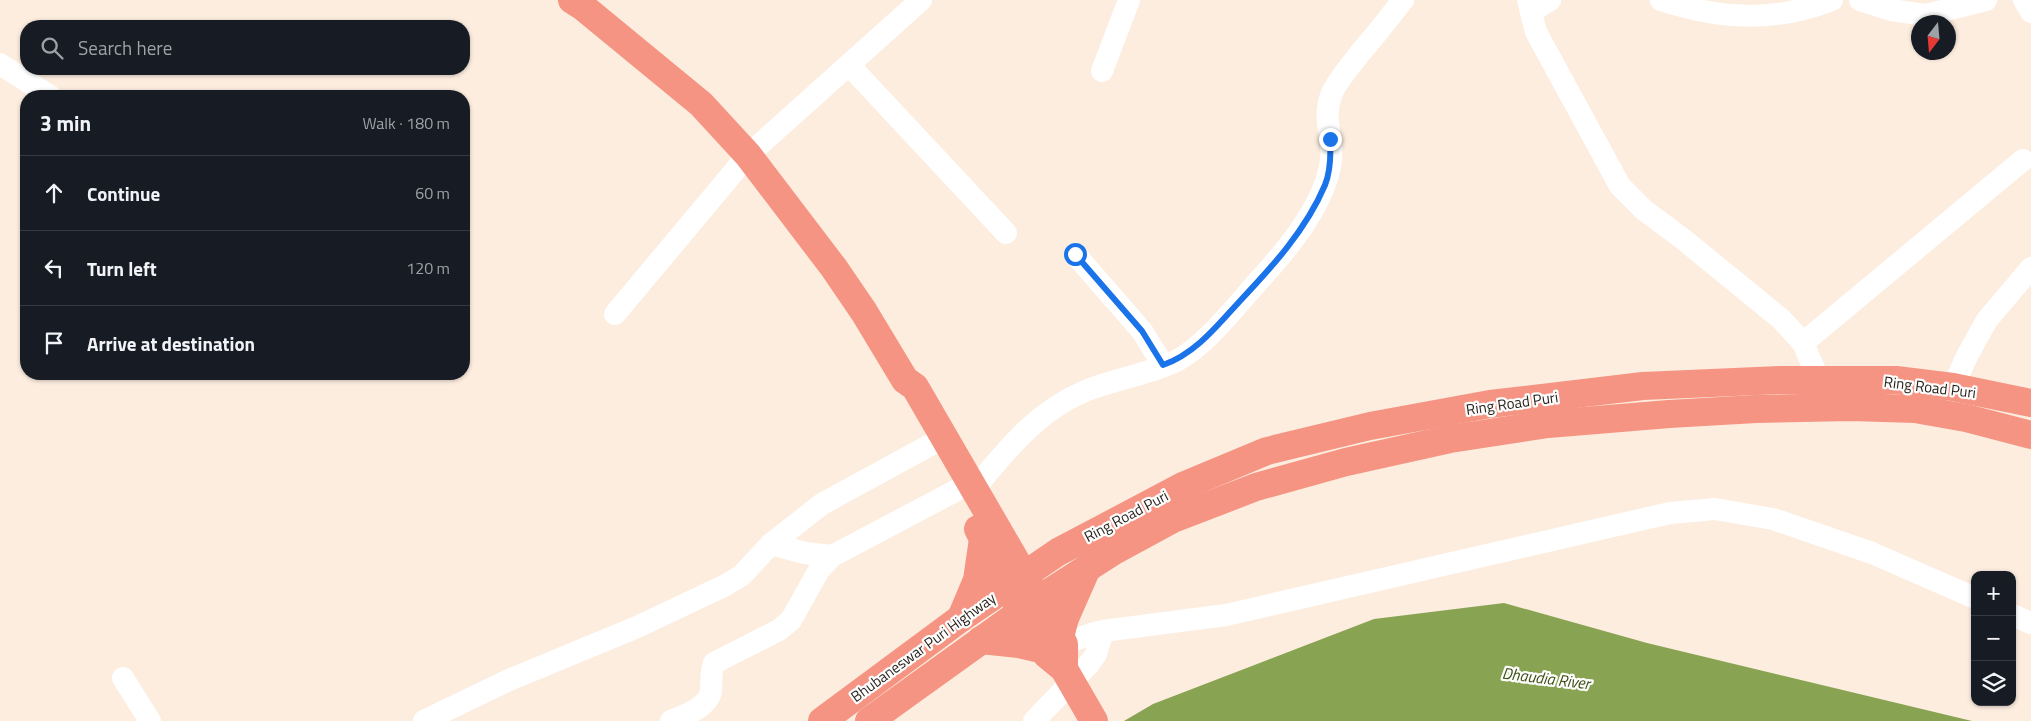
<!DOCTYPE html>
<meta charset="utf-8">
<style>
body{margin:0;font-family:"Titillium Web",sans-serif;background:#242831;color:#f1f3f6}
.controls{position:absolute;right:15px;bottom:15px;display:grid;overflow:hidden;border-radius:10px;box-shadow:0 1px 4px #0004}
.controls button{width:45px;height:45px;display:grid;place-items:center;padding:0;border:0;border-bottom:1px solid #363941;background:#171b24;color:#f1f3f6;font:25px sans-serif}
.compass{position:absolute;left:1911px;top:15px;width:45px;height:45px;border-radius:50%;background:#171b24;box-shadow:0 1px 4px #0004;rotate:196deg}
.stop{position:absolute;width:15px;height:15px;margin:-11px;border:4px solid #1a73e8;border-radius:50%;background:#fff}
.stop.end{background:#1a73e8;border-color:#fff;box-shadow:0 1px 5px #0008}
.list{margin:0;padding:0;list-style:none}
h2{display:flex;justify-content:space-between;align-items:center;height:65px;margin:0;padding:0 20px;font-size:21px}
h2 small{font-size:16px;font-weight:400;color:#9ea1a6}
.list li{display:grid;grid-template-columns:32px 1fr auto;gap:15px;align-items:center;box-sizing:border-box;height:75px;padding:0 20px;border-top:1px solid #363941}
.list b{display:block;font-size:19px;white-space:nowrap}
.list em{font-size:16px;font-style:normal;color:#9ea1a6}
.icon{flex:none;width:28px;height:28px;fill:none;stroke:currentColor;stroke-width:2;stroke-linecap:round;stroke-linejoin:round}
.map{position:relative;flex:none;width:2031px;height:721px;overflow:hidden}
.search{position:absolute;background:#171b24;box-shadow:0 1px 4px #0004;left:20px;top:20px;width:450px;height:55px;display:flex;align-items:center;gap:12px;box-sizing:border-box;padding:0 18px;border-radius:20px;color:#9ea1a6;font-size:19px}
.panel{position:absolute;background:#171b24;box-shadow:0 1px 4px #0004;left:20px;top:90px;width:450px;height:290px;border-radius:20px}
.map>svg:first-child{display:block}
.water{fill:#88a352}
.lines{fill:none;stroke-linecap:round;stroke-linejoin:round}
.minor{stroke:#fff;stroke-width:22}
.highway{stroke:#f59482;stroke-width:28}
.route{stroke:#1a73e8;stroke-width:6}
.labels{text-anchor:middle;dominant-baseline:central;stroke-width:4.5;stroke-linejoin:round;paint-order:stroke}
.street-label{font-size:15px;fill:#251e18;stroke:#fdfdfd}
.water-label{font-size:16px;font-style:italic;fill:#3c4d12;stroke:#fdfdfd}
</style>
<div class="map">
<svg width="2031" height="721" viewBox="0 0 2031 721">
<rect width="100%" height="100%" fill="#fdeddf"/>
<path class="water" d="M1504 603 1647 643 1972 721H1124L1153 704 1374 619Z"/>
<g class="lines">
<g class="minor">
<path d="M1528 0 1536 32 1620 186 1644 210 1683 239 1781 319 1803 343 1819 380"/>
<path d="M1661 0C1720 19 1773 23 1832 0"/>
<path d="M1860 0 1891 10 1926 15 1986 0"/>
<path d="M2024 0 2031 12"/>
<path d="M1531 12 1550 0"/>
<path d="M0 64 50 96"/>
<path d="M849 65 1006 233"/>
<path d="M1102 71 1129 0"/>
<path d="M1075 254 1142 331 1163 365"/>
<path d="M615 314 748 155 921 0"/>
<path d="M1803 343 2023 160"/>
<path d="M1953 387 1967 356 1987 320 2031 268"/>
<path d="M974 489C1006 451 1036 412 1083 392 1113 379 1147 375 1176 361 1206 346 1240 301 1263 276 1290 246 1326 202 1331 160 1334 135 1321 120 1332 93 1338 79 1351 66 1360 53 1375 36 1389 18 1403 0"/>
<path d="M771 544 805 553 832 556"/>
<path d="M2012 615 2031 623"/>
<path d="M1064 644 1091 634 1103 631 1226 615 1670 513 1715 509 1773 519 1872 553 1975 598"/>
<path d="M123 678 150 721"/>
<path d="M424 721 509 680 637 627 726 585 742 575 771 544 822 504 932 444"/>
<path d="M671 721C683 716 709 707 711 691 712 681 710 674 714 663L779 630 791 620 819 570 832 556 957 490"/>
<path d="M1034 721 1089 664 1096 654 1103 631"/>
</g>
<g class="highway">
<path d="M572 0 583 7 701 104 748 155 834 268 864 312 905 380 915 387 1064 644V669"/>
<path d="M978 529 1007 586 1044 650 1047 655 1064 669 1094 721"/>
<path d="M961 618 977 580 983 539"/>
<path d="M1060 637 1065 618 1087 568"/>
<path d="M981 640 1019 644 1044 650"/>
<path d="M822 721 961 618 1058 552 1183 486 1267 451 1370 426 1490 404 1643 386 1780 380H1896L1953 387 2031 403"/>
<path d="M869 721 1039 599 1114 551 1173 519 1256 487 1346 462 1450 439 1548 424 1669 414 1756 409 1851 407 1915 409 1966 418 2031 435"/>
</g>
</g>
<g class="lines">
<path class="route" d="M1075 254 1142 331 1163 365C1195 354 1217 326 1239 302 1272 267 1306 230 1325 185 1331 170 1331 155 1330 139"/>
</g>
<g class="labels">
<g class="street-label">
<text transform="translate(1930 387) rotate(7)">Ring Road Puri</text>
<text transform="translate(1512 403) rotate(-8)">Ring Road Puri</text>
<text transform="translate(1126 516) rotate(-28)">Ring Road Puri</text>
<text transform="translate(923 647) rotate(-36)">Bhubaneswar Puri Highway</text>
</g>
<g class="water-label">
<text transform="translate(1546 678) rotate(7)">Dhaudia River</text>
</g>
</g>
</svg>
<div class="controls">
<button>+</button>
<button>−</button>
<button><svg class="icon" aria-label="layers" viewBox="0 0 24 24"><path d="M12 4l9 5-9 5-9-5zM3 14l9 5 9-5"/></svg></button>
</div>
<svg class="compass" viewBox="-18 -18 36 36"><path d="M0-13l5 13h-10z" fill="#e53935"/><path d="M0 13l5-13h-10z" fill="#9ea1a6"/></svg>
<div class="stop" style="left:1075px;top:254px"></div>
<div class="stop end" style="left:1330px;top:139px"></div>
<div class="search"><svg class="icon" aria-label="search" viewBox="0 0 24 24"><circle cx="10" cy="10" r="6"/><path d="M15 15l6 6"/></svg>Search here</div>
<section class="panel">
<h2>3 min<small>Walk · 180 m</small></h2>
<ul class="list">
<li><svg class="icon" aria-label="ahead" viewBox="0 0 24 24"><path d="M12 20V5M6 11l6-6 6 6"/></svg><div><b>Continue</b></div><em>60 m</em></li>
<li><svg class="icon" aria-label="left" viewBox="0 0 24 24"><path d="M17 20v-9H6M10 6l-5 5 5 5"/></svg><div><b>Turn left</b></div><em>120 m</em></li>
<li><svg class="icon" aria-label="arrive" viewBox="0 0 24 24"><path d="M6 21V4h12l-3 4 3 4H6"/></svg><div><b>Arrive at destination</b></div></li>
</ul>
</section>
</div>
